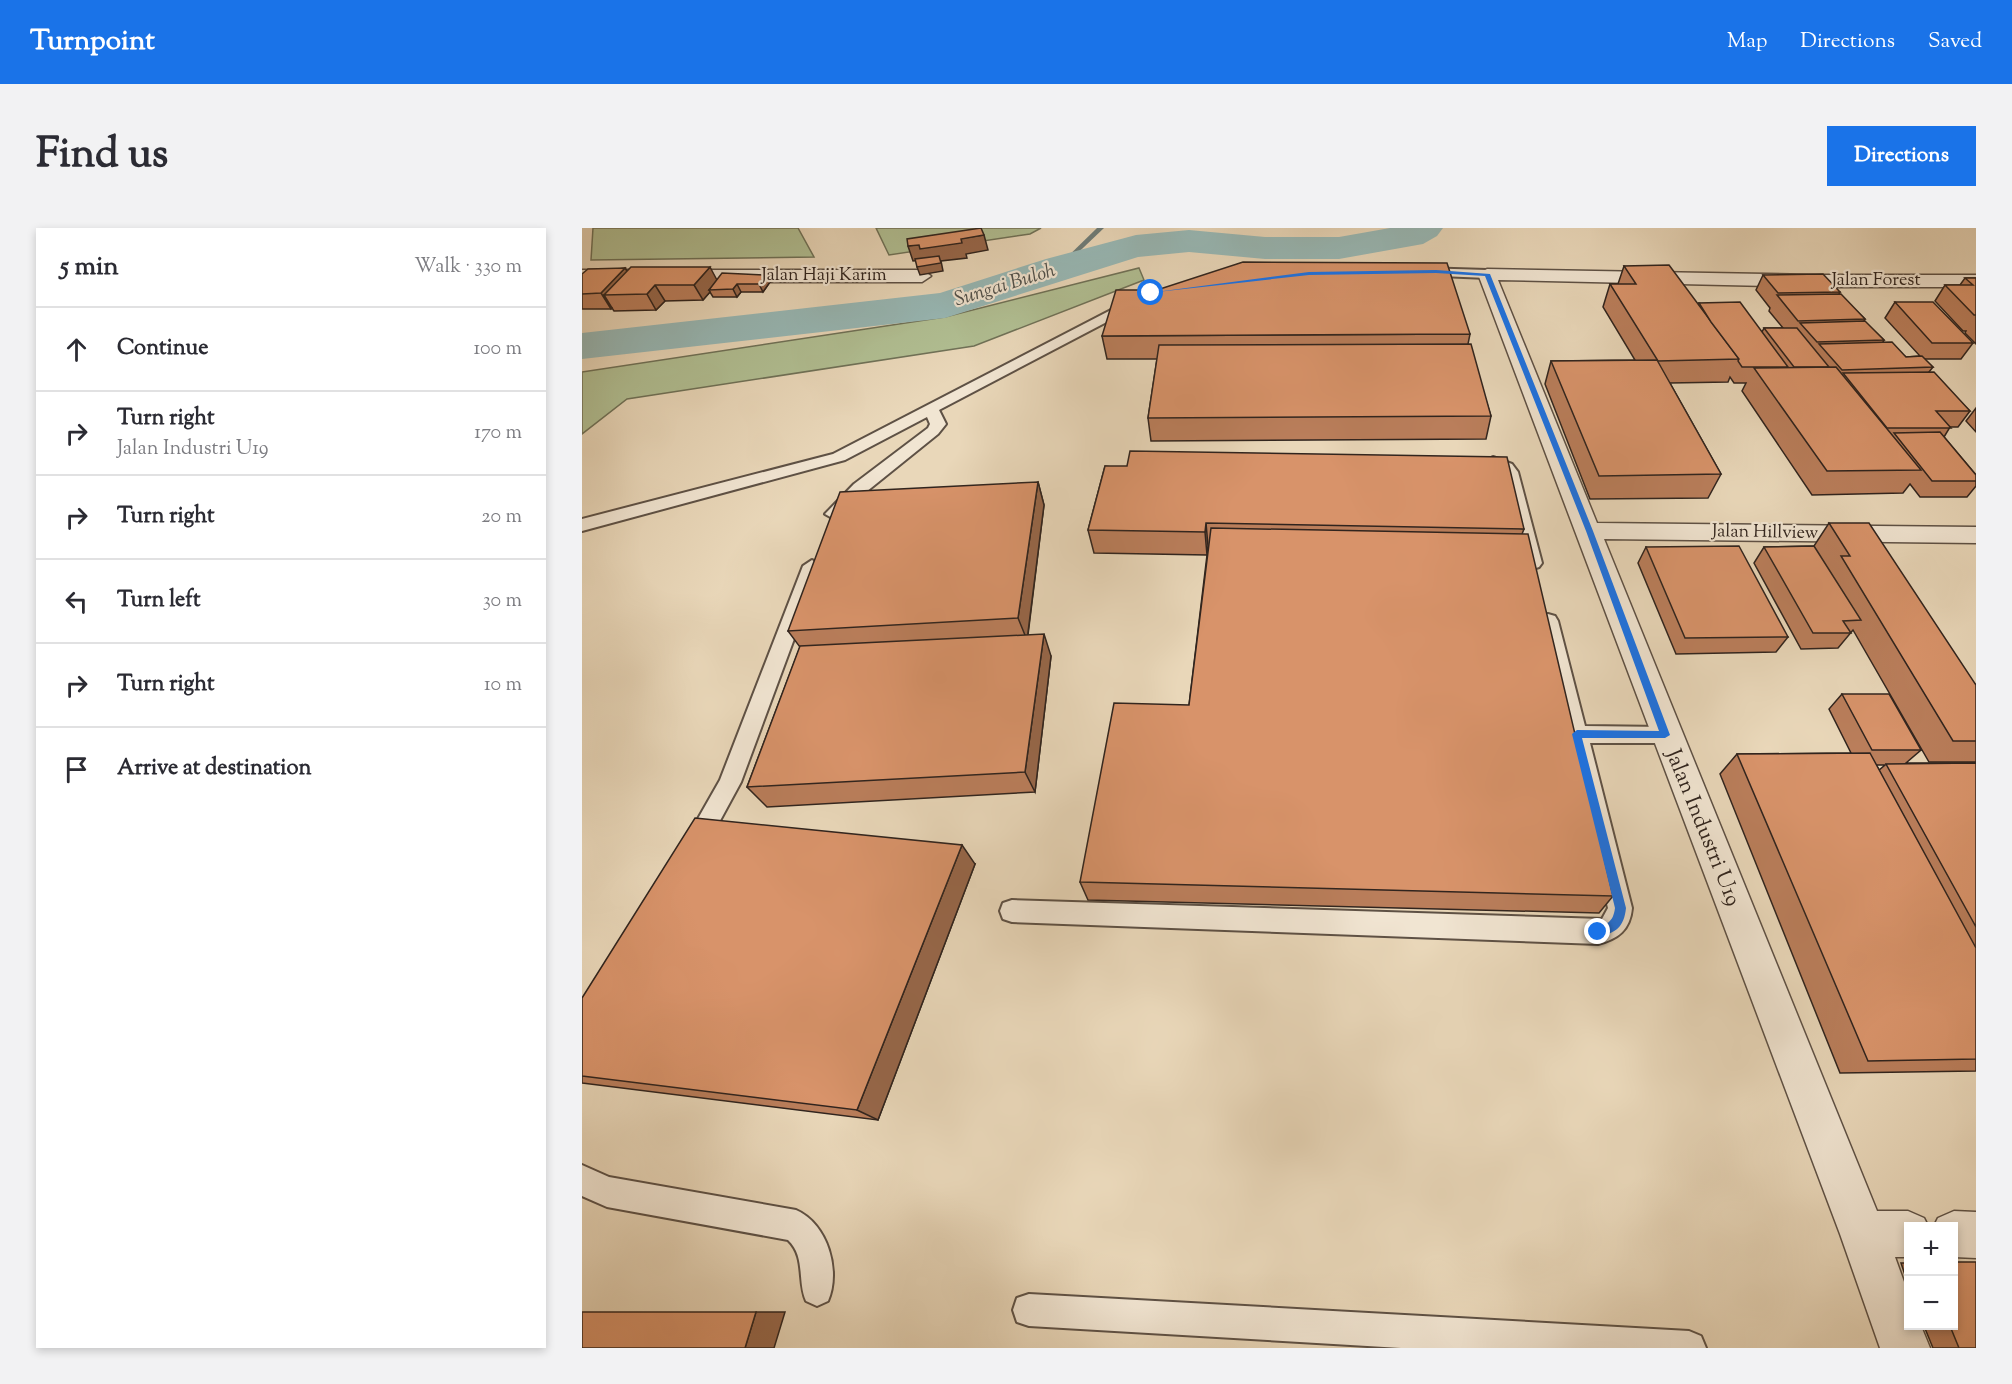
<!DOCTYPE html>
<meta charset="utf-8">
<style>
body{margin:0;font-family:"Sorts Mill Goudy",serif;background:#f2f2f3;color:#2b2b33}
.controls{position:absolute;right:18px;bottom:18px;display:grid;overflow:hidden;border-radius:0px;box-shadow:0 3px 9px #0003}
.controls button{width:54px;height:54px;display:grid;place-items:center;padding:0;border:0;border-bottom:2px solid #e1e1e2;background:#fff;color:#2b2b33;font:30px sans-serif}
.stop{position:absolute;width:18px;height:18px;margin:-14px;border:4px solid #1a73e8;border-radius:50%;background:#fff}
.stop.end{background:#1a73e8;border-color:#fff;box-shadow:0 2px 6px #0008}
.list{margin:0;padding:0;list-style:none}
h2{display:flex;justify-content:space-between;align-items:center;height:78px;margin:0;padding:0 24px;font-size:26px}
h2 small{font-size:20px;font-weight:400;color:#7c7c81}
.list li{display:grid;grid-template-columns:39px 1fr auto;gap:18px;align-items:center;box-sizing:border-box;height:84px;padding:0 24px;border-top:2px solid #e1e1e2}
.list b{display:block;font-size:22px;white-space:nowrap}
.list p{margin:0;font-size:20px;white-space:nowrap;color:#7c7c81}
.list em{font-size:20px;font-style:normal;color:#7c7c81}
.icon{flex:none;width:33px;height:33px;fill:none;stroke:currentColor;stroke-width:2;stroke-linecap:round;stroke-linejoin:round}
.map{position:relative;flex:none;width:1394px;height:1120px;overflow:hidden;border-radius:0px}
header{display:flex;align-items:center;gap:36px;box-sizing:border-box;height:84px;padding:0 30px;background:#1a73e8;color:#fff}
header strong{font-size:28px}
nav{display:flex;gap:33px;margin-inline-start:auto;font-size:21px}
.intro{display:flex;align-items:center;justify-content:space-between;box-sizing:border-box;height:144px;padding:0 36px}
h1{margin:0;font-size:42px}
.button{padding:15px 27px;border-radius:0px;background:#1a73e8;color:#fff;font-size:21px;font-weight:700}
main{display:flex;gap:36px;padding:0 36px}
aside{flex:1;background:#fff;border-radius:0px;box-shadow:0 3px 9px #0003}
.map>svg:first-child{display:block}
.green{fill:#b1bf93;stroke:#707258;stroke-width:1.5}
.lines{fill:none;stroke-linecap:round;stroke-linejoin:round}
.stream{fill:#6e7d79;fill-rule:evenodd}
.river{fill:#98b8b5;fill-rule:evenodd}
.lane-casing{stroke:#5e5145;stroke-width:4}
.street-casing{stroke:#5e5145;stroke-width:3}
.lane{fill:#f1e5d2;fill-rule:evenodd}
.street{fill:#f1e5d2;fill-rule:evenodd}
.wall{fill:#ba7e5b;stroke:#30241e;stroke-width:1.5;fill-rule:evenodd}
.shaded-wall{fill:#97674a;stroke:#30241e;stroke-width:1.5}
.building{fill:#d8936a;stroke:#30241e;stroke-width:1.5}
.route{fill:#1a73e8}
.labels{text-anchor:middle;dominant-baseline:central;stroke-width:4.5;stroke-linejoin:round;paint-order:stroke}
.far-street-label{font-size:18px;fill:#30241e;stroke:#f1e5d2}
.far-water-label{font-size:20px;font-style:italic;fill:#4f504b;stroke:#f1e5d2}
.street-label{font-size:22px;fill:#30241e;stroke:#f1e5d2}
</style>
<header>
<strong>Turnpoint</strong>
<nav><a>Map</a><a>Directions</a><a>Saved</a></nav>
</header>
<div class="intro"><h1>Find us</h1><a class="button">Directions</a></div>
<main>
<aside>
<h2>5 min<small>Walk · 330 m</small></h2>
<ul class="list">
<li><svg class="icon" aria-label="ahead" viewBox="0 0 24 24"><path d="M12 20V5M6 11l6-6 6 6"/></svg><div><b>Continue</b></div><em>100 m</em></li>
<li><svg class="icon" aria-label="right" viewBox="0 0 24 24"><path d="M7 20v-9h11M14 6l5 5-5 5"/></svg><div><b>Turn right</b><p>Jalan Industri U19</p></div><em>170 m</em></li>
<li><svg class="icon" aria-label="right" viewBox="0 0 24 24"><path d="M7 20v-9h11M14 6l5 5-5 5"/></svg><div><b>Turn right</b></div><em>20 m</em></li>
<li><svg class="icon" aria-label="left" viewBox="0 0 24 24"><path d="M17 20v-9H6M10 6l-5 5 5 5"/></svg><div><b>Turn left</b></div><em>30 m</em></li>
<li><svg class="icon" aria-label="right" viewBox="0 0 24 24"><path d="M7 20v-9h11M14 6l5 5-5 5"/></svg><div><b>Turn right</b></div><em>10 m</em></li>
<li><svg class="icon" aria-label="arrive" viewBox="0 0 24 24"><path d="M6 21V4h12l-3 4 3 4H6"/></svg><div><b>Arrive at destination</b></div></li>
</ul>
</aside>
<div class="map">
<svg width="1394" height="1120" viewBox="0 0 1394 1120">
<rect width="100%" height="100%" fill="#e9d7b9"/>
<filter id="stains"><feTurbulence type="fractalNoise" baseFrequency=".00333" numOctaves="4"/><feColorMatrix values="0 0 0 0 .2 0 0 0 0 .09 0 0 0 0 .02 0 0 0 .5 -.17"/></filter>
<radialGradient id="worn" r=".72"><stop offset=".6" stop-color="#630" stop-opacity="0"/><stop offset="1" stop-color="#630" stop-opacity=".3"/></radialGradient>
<g class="green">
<path d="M11 0H216L232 29 9 32Z"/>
<path d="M294 0H459L448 6 307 27Z"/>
<path d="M557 40 562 52 392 118 45 171 0 206V144L363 89Z"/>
</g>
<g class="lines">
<path class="stream" d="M515 0H522L480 40H476V38Z"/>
<path class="river" d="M808 0H861L855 8 841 16 757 31H683L607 24 556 29 363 90 0 131V105L358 65 464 31 554 7 607 2 683 9H757Z"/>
<defs>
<g id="lane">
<path d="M839 40 905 42 911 46 905 50 835 47 833 44Z"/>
<path d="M554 69 559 70V76L357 182 364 196 356 206 284 264 258 290 252 291 243 286 272 256 346 200 348 196 345 189 263 232 0 303V291L251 226Z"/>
<path d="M911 229 930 236 936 244 960 335 957 339 951 341 942 335 920 245 903 234Z"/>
<path d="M230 332 239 338 159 554 121 624 113 627 105 624 101 617 138 552 221 338Z"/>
<path d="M966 386 973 388 976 393 1003 498 1083 499 1091 501 1094 507 1091 513 1083 515H1008L1050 680C1048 702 1036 711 1016 716L430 694 421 691 418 683 421 675 430 672 1020 691 1026 680 956 393 959 388Z"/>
<path d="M0 937 27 949 214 982C246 996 259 1043 246 1073L235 1078 224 1073C215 1053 224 1029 206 1012L25 979 0 968Z"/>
<path d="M447 1066 1107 1103 1119 1108 1124 1120H819L447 1098 435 1094 431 1082 435 1070Z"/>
</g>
<g id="street">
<path d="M905 41 1234 47H1394V59H1234L916 52 1015 295 1394 299V315L1022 311 1295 983H1326L1342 990 1346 998H1326V1029H1313L1326 1065V1098H1339L1348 1120H1298L1258 1006 896 46Z"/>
<path d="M0 42H340L349 48 340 54H0Z"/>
<path d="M1372 983 1394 984V1030L1372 1029V998H1352L1356 990Z"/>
</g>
</defs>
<use href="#lane" class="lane-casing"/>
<use href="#street" class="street-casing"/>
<use href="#lane" class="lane"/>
<use href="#street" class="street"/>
</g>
<g class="wall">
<path d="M1042 38 1116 76 1117 75 1180 104 1182 100H1201L1187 83 1188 80 1174 62 1181 47 1258 64 1257 66 1283 91 1282 93 1302 112 1301 114 1324 129 1338 128 1303 90 1313 74 1391 115 1379 131H1342L1351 139 1347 144 1388 183 1376 199H1368L1362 209 1394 247V258L1385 269H1338L1328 256 1321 265 1230 267 1160 163 1164 155H1152L1148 149 1146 154 1088 155 1139 246 1126 270 1008 271 963 156 969 133 1053 132 1021 79 1028 56H1036Z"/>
<path d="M43 40 45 43 135 52 184 47 188 54 181 64H159L155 69H131L128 64 121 72 83 73 74 82 32 83 30 80 29 81H0V46Z"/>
<path d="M1383 50H1394V116L1383 105 1384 103H1381L1353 73 1363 57H1378Z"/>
<path d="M888 106 886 116 909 188 904 211 569 213 566 190 575 131H525L520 108Z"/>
<path d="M1394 180V204L1384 193Z"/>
<path d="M523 238 942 301 940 306 1031 668 1017 685 506 672 498 654 607 477 625 327 512 325 506 302Z"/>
<path d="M456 254 462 277 446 407 469 428 453 564 185 579 165 559 218 419 206 403Z"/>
<path d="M1247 295 1394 457V534H1347L1271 402 1256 420 1219 421 1172 335 1182 319 1232 318Z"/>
<path d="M1064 319 1206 409 1194 424 1094 426 1056 335Z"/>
<path d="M1260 466 1339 522 1324 535H1394V843L1258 845 1138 546 1155 526 1269 525 1247 481ZM1294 537H1303L1297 542Z"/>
<path d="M393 636 296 892 0 855V770Z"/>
<path d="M1319 1035H1326V1056Z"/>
<path d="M1342 1098H1371L1394 1120H1351Z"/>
</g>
<g class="shaded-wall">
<path d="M402 7 406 22 384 26 385 30 359 33 361 43 338 47 335 39 342 32 331 33 326 18Z"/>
<path d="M128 39 136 54 127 62 128 64 121 72 112 57Z"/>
<path d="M43 40 53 56 22 67 30 80 29 81 19 65Z"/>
<path d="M184 47 188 54 181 64 177 56Z"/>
<path d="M155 56 159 64 155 69 151 61Z"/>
<path d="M73 57 83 73 74 82 65 66Z"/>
<path d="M456 254 462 277 445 412 436 390Z"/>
<path d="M624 295 626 318 625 327 623 304Z"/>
<path d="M462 406 469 428 453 564 443 544Z"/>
<path d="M380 617 393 636 296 892 275 882Z"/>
<path d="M174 1084H203L192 1120H163Z"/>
</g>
<g class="building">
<path d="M399 0 402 7 379 11 380 15 338 21 337 17 326 18 325 11Z"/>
<path d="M357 28 359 35 335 39 333 31Z"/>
<path d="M661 34 865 35 888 106 520 108 534 62H575Z"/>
<path d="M1087 37 1157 131 1076 133 1028 56H1054L1042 38Z"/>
<path d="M49 39H128L112 57H73L65 66 22 67Z"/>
<path d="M43 40 19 65 0 66V46L6 41Z"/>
<path d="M140 45 184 47 177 56H155L151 61 127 62Z"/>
<path d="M1241 46 1258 64 1196 65 1181 47Z"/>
<path d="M1383 50H1394V87H1392L1363 57H1391Z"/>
<path d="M1259 66 1283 91 1216 93 1195 67Z"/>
<path d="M1158 74 1206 139H1160L1156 133 1157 131 1129 94 1117 75Z"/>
<path d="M1313 74H1351L1391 115H1350Z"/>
<path d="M1283 93 1302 112 1235 114 1218 95Z"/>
<path d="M1182 100H1215L1247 139H1212Z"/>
<path d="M1310 114 1324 129 1340 128 1351 139 1260 142 1237 116Z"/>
<path d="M889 116 909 188 566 190 577 117Z"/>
<path d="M1075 132 1139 246 1017 248 969 133Z"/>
<path d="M1254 139 1339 242 1245 243 1172 140Z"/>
<path d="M1352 144 1388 183H1354L1369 200H1305L1261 145Z"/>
<path d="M1358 204 1394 247V253H1350L1312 205Z"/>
<path d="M548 223 925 229 942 301 624 295 623 304 506 302 523 238H545Z"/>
<path d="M456 254 436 390 206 403 258 264Z"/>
<path d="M1247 295H1287L1394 457V513H1371L1259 328H1268Z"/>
<path d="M629 300 946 306 1031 668 498 654 532 475 607 477Z"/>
<path d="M1157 318 1206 409 1103 410 1064 319Z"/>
<path d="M1232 318 1279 392 1261 393 1269 405H1231L1182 319Z"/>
<path d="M462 406 443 544 165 559 218 418Z"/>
<path d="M1260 466H1307L1339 522H1290Z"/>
<path d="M1288 525 1394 720V831L1286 833 1155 526Z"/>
<path d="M1394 535V699L1304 536Z"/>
<path d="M113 590 380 617 275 882 0 848V770Z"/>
<path d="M1371 1034H1394V1120H1377L1368 1098H1371Z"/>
<path d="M0 1084H174L163 1120H0Z"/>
</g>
<path class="route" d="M854 42 908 46 1011 303 1088 507 1083 510H1000L1044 680C1042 699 1034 705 1016 709L1010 704 1012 700C1025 696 1031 695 1033 680L990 506 995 502 1077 503 1004 303 903 48 854 45 727 47 566 65 727 44Z"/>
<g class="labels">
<g class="far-street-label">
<text x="242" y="48">Jalan Haji Karim</text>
<text x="1294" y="53">Jalan Forest</text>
<text transform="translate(1183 305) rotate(1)">Jalan Hillview</text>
</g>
<g class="far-water-label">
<text transform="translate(423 58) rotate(-17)">Sungai Buloh</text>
</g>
<g class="street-label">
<text transform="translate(1120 600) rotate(68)">Jalan Industri U19</text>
</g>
</g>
<rect width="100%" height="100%" filter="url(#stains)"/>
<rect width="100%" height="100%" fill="url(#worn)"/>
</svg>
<div class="controls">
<button>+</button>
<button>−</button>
</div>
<div class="stop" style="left:569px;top:65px"></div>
<div class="stop end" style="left:1016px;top:704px"></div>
</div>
</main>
